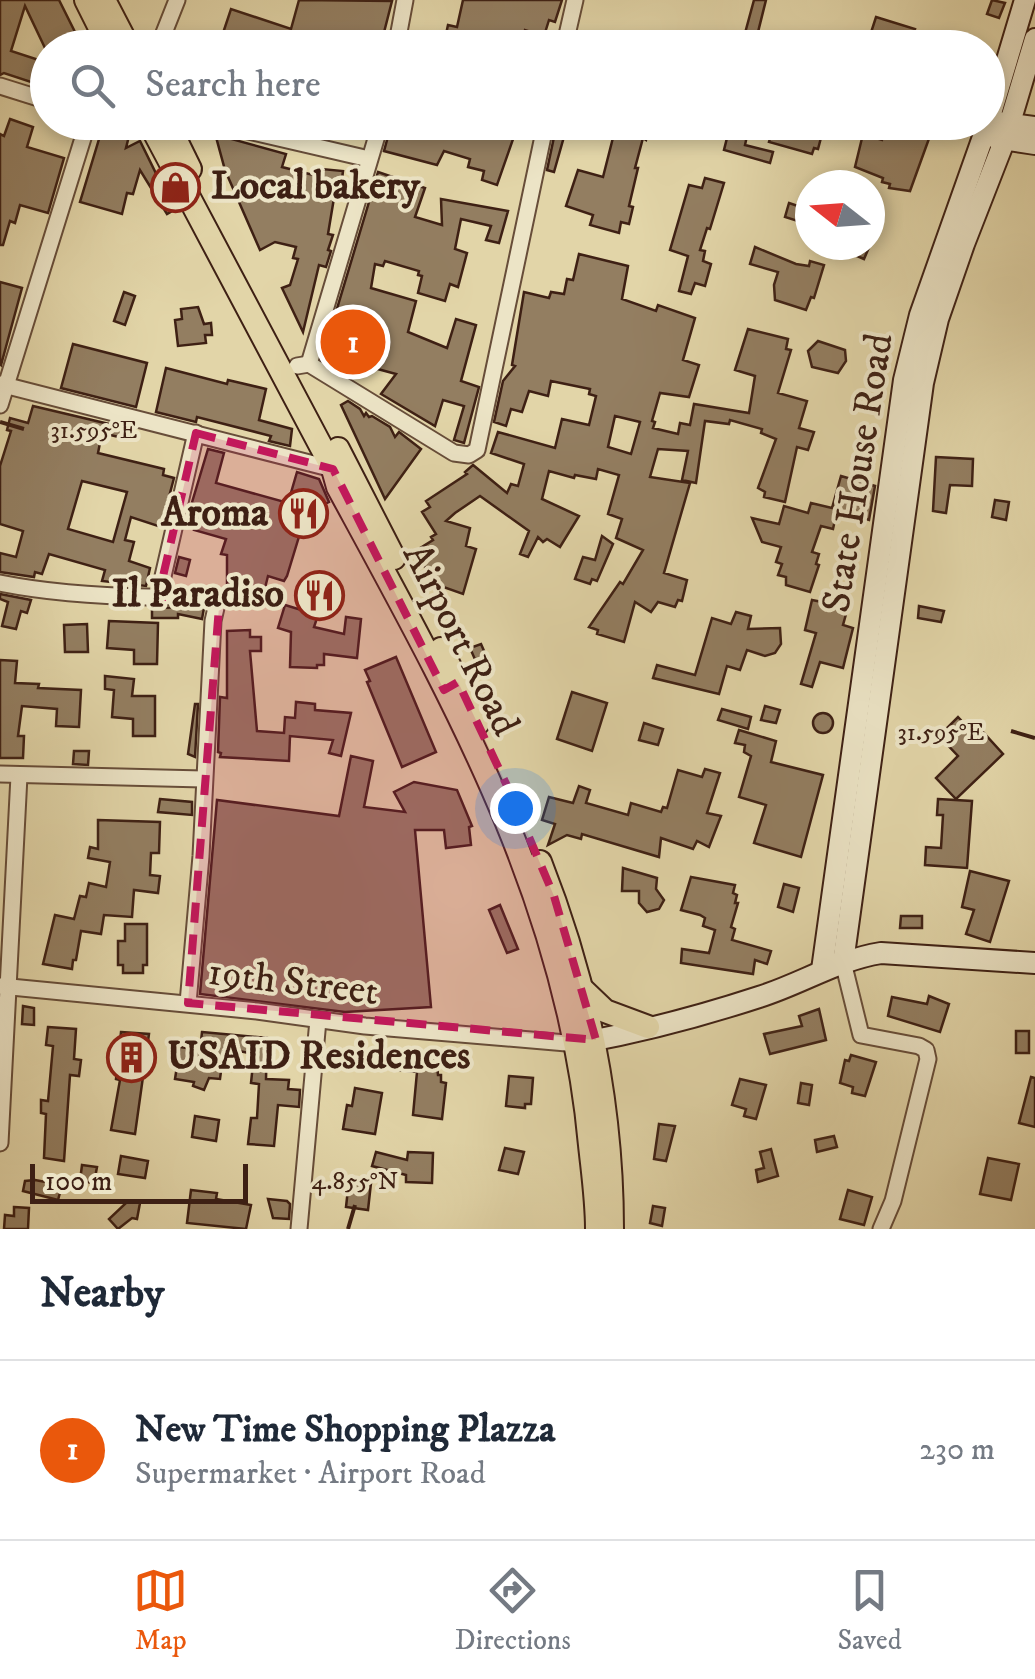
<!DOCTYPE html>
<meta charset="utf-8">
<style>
body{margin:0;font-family:"IM FELL DW Pica",serif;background:#f2f2f3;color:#1f2937}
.compass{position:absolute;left:795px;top:170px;width:90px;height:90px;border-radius:50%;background:#fff;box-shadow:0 5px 15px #0003;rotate:287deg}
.scale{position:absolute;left:30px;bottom:25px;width:218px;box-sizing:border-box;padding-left:10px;border:5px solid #3e2014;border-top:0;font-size:28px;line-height:35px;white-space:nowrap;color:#3e2014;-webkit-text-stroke:8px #ece4c6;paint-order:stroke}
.you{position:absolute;left:515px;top:808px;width:35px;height:35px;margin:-25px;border:8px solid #fff;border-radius:50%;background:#1a73e8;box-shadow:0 0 0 15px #1a73e833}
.badge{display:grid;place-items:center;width:65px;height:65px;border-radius:50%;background:#ea580c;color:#fff;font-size:32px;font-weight:700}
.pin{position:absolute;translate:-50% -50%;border:5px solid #fff;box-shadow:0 2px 10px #0006}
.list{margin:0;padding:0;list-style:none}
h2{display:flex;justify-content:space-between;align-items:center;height:130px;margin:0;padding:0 40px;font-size:42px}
h2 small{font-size:32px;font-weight:400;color:#747a83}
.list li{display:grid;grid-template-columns:65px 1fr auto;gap:30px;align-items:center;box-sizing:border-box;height:180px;padding:0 40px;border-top:2px solid #e0e1e3}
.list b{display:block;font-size:38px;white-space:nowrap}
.list p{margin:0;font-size:32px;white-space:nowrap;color:#747a83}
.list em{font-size:32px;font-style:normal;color:#747a83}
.icon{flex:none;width:55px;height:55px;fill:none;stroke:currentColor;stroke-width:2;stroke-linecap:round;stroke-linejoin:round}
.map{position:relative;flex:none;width:1035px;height:1229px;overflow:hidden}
.search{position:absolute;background:#fff;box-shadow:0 5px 15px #0003;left:30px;right:30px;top:30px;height:110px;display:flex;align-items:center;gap:25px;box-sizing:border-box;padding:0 35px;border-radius:55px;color:#747a83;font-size:38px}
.sheet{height:310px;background:#fff}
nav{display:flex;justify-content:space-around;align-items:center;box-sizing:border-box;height:140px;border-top:2px solid #e0e1e3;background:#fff;font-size:28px;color:#747a83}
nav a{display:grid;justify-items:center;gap:5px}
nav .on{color:#ea580c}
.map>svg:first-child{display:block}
.building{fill:#937e61;stroke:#3e2014;stroke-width:2.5;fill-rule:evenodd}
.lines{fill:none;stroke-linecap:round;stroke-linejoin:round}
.street-casing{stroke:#674d39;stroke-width:19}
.secondary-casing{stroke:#3e2014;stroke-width:24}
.primary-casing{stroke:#3e2014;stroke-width:26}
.street{stroke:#ece4c6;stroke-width:15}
.secondary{stroke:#ece4c6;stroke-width:20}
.primary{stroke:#e2d5a8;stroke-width:22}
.marked{fill:#c2185b;fill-opacity:0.2;stroke:#c2185b;stroke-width:8;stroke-dasharray:20 12;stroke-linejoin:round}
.ticks{fill:none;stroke:#3e2014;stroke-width:4}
.labels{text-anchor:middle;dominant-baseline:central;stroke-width:8;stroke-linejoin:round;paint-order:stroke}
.poi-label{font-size:40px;font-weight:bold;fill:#3e2014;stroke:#ece4c6;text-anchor:start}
.street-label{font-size:40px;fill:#3e2014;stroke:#ece4c6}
.ticks-label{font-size:25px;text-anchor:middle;fill:#3e2014;stroke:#ece4c6;stroke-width:8;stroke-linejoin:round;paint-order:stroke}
</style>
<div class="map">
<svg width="1035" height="1229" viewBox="0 0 1035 1229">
<rect width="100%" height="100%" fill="#e2d5a8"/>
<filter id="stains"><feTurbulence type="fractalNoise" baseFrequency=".002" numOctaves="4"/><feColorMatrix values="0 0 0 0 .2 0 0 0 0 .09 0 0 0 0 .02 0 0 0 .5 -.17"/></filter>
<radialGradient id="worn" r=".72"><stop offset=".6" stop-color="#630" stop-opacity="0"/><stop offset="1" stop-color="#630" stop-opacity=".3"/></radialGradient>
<g class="building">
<path d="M0 0H59L83 48H45L25 6 11 51 45 62 37 84 4 73 0 75Z"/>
<path d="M299 0 392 1 380 48H218L231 9 291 29Z"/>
<path d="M463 0H562L555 22 549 20 544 36 525 30 521 48H443L448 25 457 27Z"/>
<path d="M754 0H766L754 48H741Z"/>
<path d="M992 0 1005 3 999 18 987 14Z"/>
<path d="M876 17 915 29 912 38 934 45 933 48H866Z"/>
<path d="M10 119 33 127 27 147 64 158 48 213 20 205 15 223 10 221 3 245H0V134L4 136Z"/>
<path d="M200 122H216L217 130 224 137 286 154 282 167 321 177 322 169 343 171 341 187 336 186 328 234 333 235 328 250 331 251 326 267 319 265 303 332 282 288 290 285 298 259 293 258 296 247 275 242 260 250 225 170 216 137Z"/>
<path d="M392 122H519L497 185 482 180 484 171 468 167 470 159 444 151 437 165 384 151Z"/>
<path d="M617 122H651L646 140 643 138 635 168H638L629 206 633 207 629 224 621 222 619 233 590 225 593 215 566 206 578 170 603 177Z"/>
<path d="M731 122H750L745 145 773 152 770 163 724 150Z"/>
<path d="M775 122H808L806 130 822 134 818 149 814 148 812 154 769 142Z"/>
<path d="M887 122H935L910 191 889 188 890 184 882 182 883 178 855 167 863 134 882 140Z"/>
<path d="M557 123 567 126 554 172 547 170Z"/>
<path d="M115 124 131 128 126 148 140 141 174 210 167 214 140 170 133 194 127 193 122 214 80 202 103 126 114 129Z"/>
<path d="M378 172 425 188 415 217 442 225 441 199 508 211 499 243 486 240 491 226 461 219 455 249 467 253 458 287 450 284 445 301 418 293 422 276 418 275 419 271 385 261 383 266 375 264 371 288 416 301 408 332 447 348 456 319 476 325 461 381 479 387 464 443 454 440 464 406 443 400 435 426 381 394 396 374 330 356 324 352Z"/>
<path d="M705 178 724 183 710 229 707 228 700 250 705 251 703 261 711 264 705 286 695 283 691 294 679 291 688 256 670 250 689 185 702 188Z"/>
<path d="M789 203 810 210 807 224 785 217Z"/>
<path d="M831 245H870L864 259Z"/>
<path d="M755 247 796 264 809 266 810 261 824 265 814 298 811 297 806 310 775 300 774 285 778 272 750 264Z"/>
<path d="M579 254 628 266 622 299 656 311 658 305 695 318 683 360 699 365 689 397 660 393 652 421 655 422 653 428 678 434 680 423 690 425 694 404 749 413 755 376 735 370 748 329 788 339 786 349 791 350 778 393 807 401 799 428 814 432 808 450 797 447 785 502 764 497 765 492 758 488 776 439 761 433 762 429 730 420 729 424 705 421 696 483 682 480 688 451 658 449 650 477 690 483 664 573 687 580 682 601 678 600 675 607 658 602 651 612 635 602 624 642 597 634 598 630 589 627 620 582 623 584 643 550 616 538 622 519 608 514 619 475 598 469 596 479 575 475 574 478 549 471 542 499 579 516 560 547 547 539 543 542 538 537 528 557 520 554 529 531 480 496 455 513 446 521 470 528 466 546 476 549 463 594 432 583 417 550 433 540 431 537 436 534 422 512 430 507 426 501 467 474 465 472 473 465 507 493 511 484 518 486 524 464 491 453 498 432 555 448 562 419 589 425 596 396 589 394 590 389 551 381 548 396 529 391 522 412 511 409 506 426 494 422 503 381 515 366 512 365 524 292 549 298 551 292 564 294 567 279 573 280ZM615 416 640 422 631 454 608 447Z"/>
<path d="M0 282 22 288 1 365 0 364Z"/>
<path d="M124 292 135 296 125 325 114 321Z"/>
<path d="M198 307 204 324 211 323 212 335H205L206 343 178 346 175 320 182 319 181 309Z"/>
<path d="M818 341 845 350 846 361 838 373 812 367 808 351Z"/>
<path d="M73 344 147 363 136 407 61 388Z"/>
<path d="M166 368 227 384 228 380 266 389 259 420 292 429 290 446 269 441 271 436 197 417 196 422 156 412Z"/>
<path d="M348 401 360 409 364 416 366 413 369 417 372 416 390 427 395 437 399 432 421 449 385 499 341 405Z"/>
<path d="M33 406 130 429 127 439 102 433 98 453 164 469 163 475 174 478 161 527 131 517 125 540 134 542 129 561 150 568 146 586 102 581 105 570 49 554 42 574 35 572 34 577 0 572V553L16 557 23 531 0 524V466L11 431 7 430 10 418 28 423ZM82 481 127 492 113 542 68 529Z"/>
<path d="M208 449 224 453 216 483 288 503 297 472 319 479 329 502 315 509 308 507 287 576 284 581 268 576 263 596 227 584V555L221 554 226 539 194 530 199 511 190 509Z"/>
<path d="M936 457 973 459 972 486 950 485 946 513 933 511Z"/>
<path d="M841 476 875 486 869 520 837 511 833 529 821 526 812 552 819 554 816 564 819 565 810 592 786 585V577L778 575 782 564 776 562 781 547 762 542 752 518 779 524 784 506 808 513 811 503 832 508Z"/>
<path d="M995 500 1009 502 1006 520 992 517Z"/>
<path d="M602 536 613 544 597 581 592 579 590 584 575 579 583 557 595 560Z"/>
<path d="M179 557 190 560 186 576 175 573Z"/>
<path d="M0 594 31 600 27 613 21 611 16 629 2 626 8 602 0 599Z"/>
<path d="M812 600 848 607 843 625 853 628 843 668 820 662 812 687 801 684 816 633 805 630Z"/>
<path d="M285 605 318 615 314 627 344 634 346 617 361 619 357 658 324 654V665H317V668L290 667 291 632 278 628Z"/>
<path d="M919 606 944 611 941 622 918 618Z"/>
<path d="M152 608 192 607 204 608 202 619 178 614V618H152Z"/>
<path d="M736 612 751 616 748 629 780 628 781 644 775 653 765 656 747 650 740 670 727 666 719 694 653 678 657 665 695 675 712 618 731 624Z"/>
<path d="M109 621 158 623 157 664H134V650L107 648Z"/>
<path d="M87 624 88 652H65L64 625Z"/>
<path d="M250 630V637H261V651H250L257 731 284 733 285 717 295 718 296 702 315 704V710L351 713 341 756 329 753 333 740 290 736 289 761 220 757 221 753 218 752 220 697 227 698V631Z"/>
<path d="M481 644 488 660 477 664 470 648Z"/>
<path d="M396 657 436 752 402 767 367 682 370 681 365 670Z"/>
<path d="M0 660 17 661 15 683 39 684 38 688 81 690 79 727 56 726 57 709 22 706 18 736H24L23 758H0Z"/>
<path d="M105 676 134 679 132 696H155V736H133V719L112 717 114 690 105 689Z"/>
<path d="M572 692 607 703 592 751 557 739Z"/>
<path d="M195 704H198L195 757 188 754Z"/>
<path d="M765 706 780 710 776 723 761 720Z"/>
<path d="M722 709 751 717 748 729 718 720Z"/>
<circle cx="823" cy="723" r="10"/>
<path d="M958 717 977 737 983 732 1003 754 956 799 936 778 958 756 939 736Z"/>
<path d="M644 723 663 729 658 745 639 740Z"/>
<path d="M739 730 776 741 771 762 823 775 801 857 754 843 766 805 739 797 751 756 744 752 745 745 735 743Z"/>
<path d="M74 751H89L88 765 73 764Z"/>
<path d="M351 756 373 761 364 807 405 812 394 792 414 782 457 790 472 826 469 827 471 845 446 848 444 830H415L431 1007 345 1012 200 994 217 800 339 816Z"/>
<path d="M705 769 720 773 707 813 721 816 709 847 697 841 693 849 661 838 659 857 582 834 581 839 567 835 548 845 555 824 542 820 549 797 573 803 579 786 590 790 586 803 628 815 631 803 661 812 663 807 667 808 678 770 702 777Z"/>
<path d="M160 799 192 802V815L158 812Z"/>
<path d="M938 799 972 801 967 868 925 865 926 847 941 848 943 815H937Z"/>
<path d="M98 820 160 822 159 853H151L150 875 160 876 158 893 134 890 132 917 104 915 101 934 81 931 76 960H73L72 969 43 964 55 915 74 919 80 896 86 897 89 883 106 887 110 862 88 858 90 847 98 849Z"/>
<path d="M623 868 657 878 656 889 664 900 659 909 647 912 639 903V891H622Z"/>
<path d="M970 871 1009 881 990 942 966 934 974 910 962 907Z"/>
<path d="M691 877 735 885 733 893 737 895 735 903H738L731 927 735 929 732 940 771 951 767 964 755 960 753 974 681 963 682 949 709 953 715 930 703 926 705 918 700 915 681 910Z"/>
<path d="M784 884 799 888 793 912 778 907Z"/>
<path d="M500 905 518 949 507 953 489 910Z"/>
<path d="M901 916H922V928H900Z"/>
<path d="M125 924H147V965H143V973H123V965H118V941H125Z"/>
<path d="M929 996 949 1004 940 1032 888 1016 892 997 927 1004Z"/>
<path d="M23 1006 34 1008V1025L22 1024Z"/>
<path d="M819 1009 826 1040 770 1054 764 1034 802 1026 799 1016Z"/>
<path d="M48 1027 76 1029 74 1059 81 1060 79 1076 70 1075 64 1161 44 1158 46 1114 41 1113V1100L48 1101 53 1046 46 1045Z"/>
<rect x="1016" y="1031" width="13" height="22"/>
<path d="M121 1032 149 1034 135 1134 111 1130 120 1080 116 1079Z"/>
<path d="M202 1032 267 1038 266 1079 289 1080 288 1089 300 1090 299 1107 278 1105 274 1146 248 1144 251 1118H257L259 1084 251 1083 254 1054 224 1048 220 1079 209 1078 204 1090 193 1086 194 1082 175 1079 180 1047 200 1050Z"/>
<path d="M398 1054 436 1056 438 1075H441V1082L446 1083 442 1119 413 1115 417 1072 397 1070Z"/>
<path d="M851 1055 876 1062 865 1096 852 1093 853 1087 840 1083 845 1060 849 1061Z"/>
<path d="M509 1076 533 1078 531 1104H525V1108L506 1106Z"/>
<path d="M1031 1077 1035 1078V1127L1019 1123Z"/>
<path d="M740 1079 766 1085 756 1119 744 1116 746 1109 732 1105Z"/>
<path d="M801 1083 812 1085 809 1105 798 1103Z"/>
<path d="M355 1088 382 1093 375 1134 343 1129 347 1105 352 1106Z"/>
<path d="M195 1116 219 1120 216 1141 192 1137Z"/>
<path d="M659 1124 675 1126 666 1161 654 1159Z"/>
<path d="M834 1136 837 1147 817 1152 815 1140Z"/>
<path d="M505 1148 524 1152 518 1174 499 1170Z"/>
<path d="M771 1149 778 1176 758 1182 756 1170 764 1168 760 1152Z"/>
<path d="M376 1152 407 1160 408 1152 433 1153 432 1183 406 1182V1175L372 1166Z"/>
<path d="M121 1156 148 1161 145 1178 118 1174Z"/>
<path d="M988 1158 1019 1164 1011 1200 980 1194Z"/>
<path d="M82 1165 97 1167 94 1183 80 1181Z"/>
<path d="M35 1180 62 1185 58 1200 23 1191 25 1181Z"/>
<path d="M349 1180 371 1183 368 1210 346 1207Z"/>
<path d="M191 1190 217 1193 216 1199 251 1205 246 1229 187 1223Z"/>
<path d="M848 1190 872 1197 864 1225 840 1219Z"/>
<path d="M268 1199 287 1201 290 1204 289 1219 273 1218Z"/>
<path d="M128 1201 140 1203 137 1219 132 1218 118 1229 109 1219Z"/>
<path d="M653 1206 665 1208 662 1226 650 1223Z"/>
<path d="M14 1207 29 1208 28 1229H4L5 1215 14 1216Z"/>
</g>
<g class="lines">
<defs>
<g id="street">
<path d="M158 48 177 0"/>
<path d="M396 48 405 0"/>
<path d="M564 48 575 0"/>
<path d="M0 86 48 101"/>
<path d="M227 126 369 159"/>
<path d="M309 364 381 122"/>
<path d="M297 366 309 364 454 453 469 455 477 450 546 122"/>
<path d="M0 384 333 469"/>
<path d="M0 405 88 122"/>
<path d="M0 583C50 593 97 596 148 597 172 598 195 593 218 599L213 621 201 856 188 1003"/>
<path d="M158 598 196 433"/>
<path d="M0 774 203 779"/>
<path d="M843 962 861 1035 919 1046 926 1050 928 1059 893 1201 881 1229"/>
<path d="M0 986 257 1011 365 1026 578 1044"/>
<path d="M0 1143 19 776"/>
<path d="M299 1229 318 1020"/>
</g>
<g id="secondary">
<path d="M997 122 1035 127"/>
<path d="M996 138 1035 144"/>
<path d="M843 962 923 383 938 319 964 244 1005 139 1035 39"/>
<path d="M822 970 904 380 920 315 989 120 1025 0"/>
<path d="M580 1043C640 1032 701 1016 759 997 801 984 837 960 881 953L1035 963"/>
</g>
<g id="primary">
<path d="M86 0 110 48"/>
<path d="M104 0 129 48"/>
<path d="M149 122 333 469 338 487C453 699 568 900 590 1145 593 1173 597 1201 597 1229"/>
<path d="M167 122 190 169"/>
<path d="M338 449 394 558"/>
<path d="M441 649 478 723"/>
<path d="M540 862C586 979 612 1103 612 1229"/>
<path d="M583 990 605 1011 648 1027"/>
</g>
</defs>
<use href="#street" class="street-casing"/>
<use href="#secondary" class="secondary-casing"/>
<use href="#primary" class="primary-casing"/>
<use href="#street" class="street"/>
<use href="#secondary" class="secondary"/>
<use href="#primary" class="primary"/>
</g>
<path class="marked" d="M196 433 333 469 444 690 458 682 509 790 554 896 596 1040 188 1003 220 594 158 598Z"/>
<path class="ticks" d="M0 422 24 429M1011 731 1035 738M348 1229 355 1205"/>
<defs>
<symbol id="shop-ring" viewBox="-11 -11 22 22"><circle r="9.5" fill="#ece4c6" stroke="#8f2418" stroke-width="1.5"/><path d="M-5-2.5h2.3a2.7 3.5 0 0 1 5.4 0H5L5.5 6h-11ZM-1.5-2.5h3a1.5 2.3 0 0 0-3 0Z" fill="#8f2418"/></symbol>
<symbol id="restaurant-ring" viewBox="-11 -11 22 22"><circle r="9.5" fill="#ece4c6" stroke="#8f2418" stroke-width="1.5"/><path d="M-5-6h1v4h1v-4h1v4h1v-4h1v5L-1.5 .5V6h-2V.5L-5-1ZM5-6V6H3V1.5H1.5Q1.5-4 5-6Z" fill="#8f2418"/></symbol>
<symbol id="building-ring" viewBox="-11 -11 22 22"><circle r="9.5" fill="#ece4c6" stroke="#8f2418" stroke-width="1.5"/><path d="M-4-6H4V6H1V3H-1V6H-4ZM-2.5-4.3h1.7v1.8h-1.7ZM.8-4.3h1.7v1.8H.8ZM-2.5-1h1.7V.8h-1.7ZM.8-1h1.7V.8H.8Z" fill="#8f2418"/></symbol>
</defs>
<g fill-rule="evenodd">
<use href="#shop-ring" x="148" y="160" width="55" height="55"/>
<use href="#restaurant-ring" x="276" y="486" width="55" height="55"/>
<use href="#restaurant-ring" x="292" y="568" width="55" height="55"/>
<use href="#building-ring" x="104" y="1030" width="55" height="55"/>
</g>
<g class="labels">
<g class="poi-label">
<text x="211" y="187">Local bakery</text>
<text x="268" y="514" text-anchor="end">Aroma</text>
<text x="284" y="595" text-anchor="end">Il Paradiso</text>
<text x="167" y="1057">USAID Residences</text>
</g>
<g class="street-label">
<text transform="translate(859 473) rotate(-81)">State House Road</text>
<text transform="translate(460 640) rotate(63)">Airport Road</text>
<text transform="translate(293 983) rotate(7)">19th Street</text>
</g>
</g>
<g class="ticks-label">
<text x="94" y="438">31.595°E</text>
<text x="941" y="740">31.595°E</text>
<text x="355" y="1189">4.855°N</text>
</g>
<rect width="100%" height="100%" filter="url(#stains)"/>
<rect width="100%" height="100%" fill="url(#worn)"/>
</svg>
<svg class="compass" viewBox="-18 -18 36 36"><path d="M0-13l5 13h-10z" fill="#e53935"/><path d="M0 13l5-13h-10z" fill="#747a83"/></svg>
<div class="scale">100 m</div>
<div class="you"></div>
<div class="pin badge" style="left:353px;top:342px">1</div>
<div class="search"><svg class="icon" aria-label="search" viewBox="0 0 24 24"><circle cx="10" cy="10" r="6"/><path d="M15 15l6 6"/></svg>Search here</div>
</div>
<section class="sheet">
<h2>Nearby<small></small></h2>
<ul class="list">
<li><span class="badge">1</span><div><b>New Time Shopping Plazza</b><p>Supermarket · Airport Road</p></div><em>230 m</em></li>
</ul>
</section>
<nav>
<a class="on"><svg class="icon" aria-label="map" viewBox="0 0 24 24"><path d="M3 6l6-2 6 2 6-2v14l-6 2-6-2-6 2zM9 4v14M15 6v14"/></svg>Map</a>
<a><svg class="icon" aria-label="directions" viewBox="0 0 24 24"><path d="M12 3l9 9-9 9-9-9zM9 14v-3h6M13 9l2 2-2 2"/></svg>Directions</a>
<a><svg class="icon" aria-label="saved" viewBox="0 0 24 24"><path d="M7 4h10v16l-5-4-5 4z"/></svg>Saved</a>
</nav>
